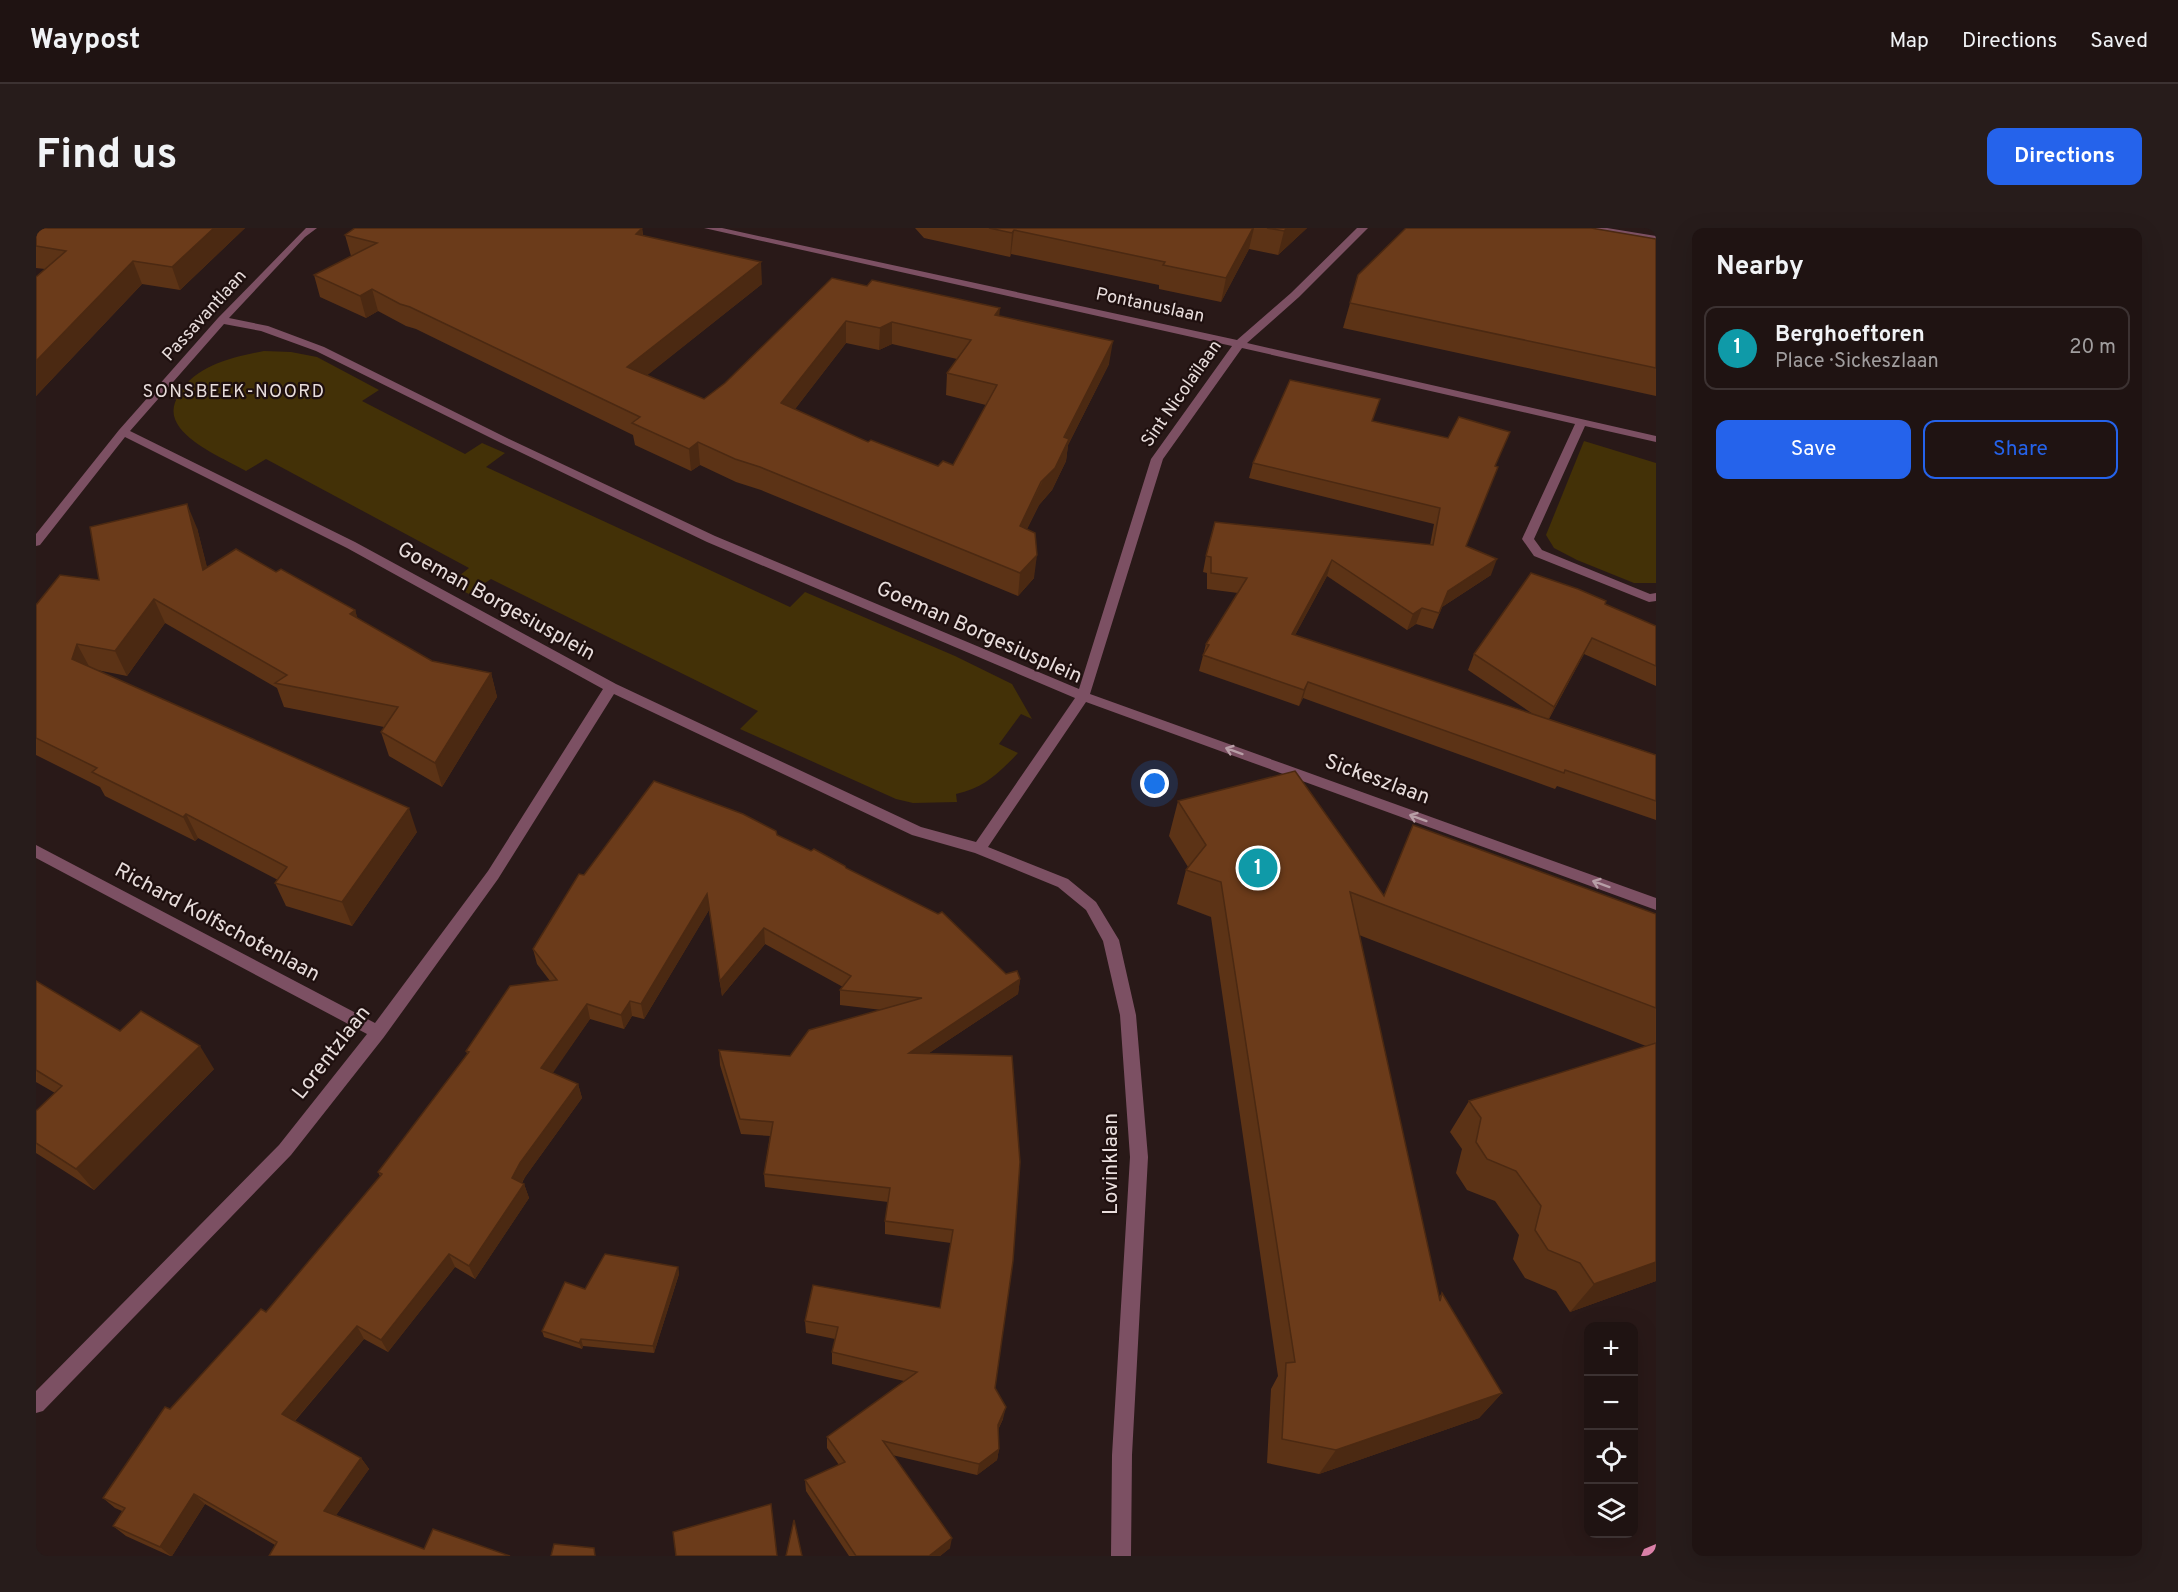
<!DOCTYPE html>
<meta charset="utf-8">
<style>
body{margin:0;font-family:Overpass,sans-serif;background:#271c1b;color:#f1f3f6}
.controls{position:absolute;right:18px;bottom:18px;display:grid;overflow:hidden;border-radius:12px;box-shadow:0 6px 24px #0002}
.controls button{width:54px;height:54px;display:grid;place-items:center;padding:0;border:0;border-bottom:2px solid #3c3232;background:#1f1312;color:#f1f3f6;font:30px sans-serif}
.you{position:absolute;left:1119px;top:556px;width:21px;height:21px;margin:-15px;border:4px solid #fff;border-radius:50%;background:#1a73e8;box-shadow:0 0 0 9px #1a73e833}
.badge{display:grid;place-items:center;width:39px;height:39px;border-radius:50%;background:#2563eb;color:#fff;font-size:20px;font-weight:700}
.pin{position:absolute;translate:-50% -50%;border:3px solid #fff;box-shadow:0 2px 6px #0006}
.list{margin:0;padding:0;list-style:none}
h2{display:flex;justify-content:space-between;align-items:center;height:78px;margin:0;padding:0 24px;font-size:26px}
h2 small{font-size:20px;font-weight:400;color:#a19e9f}
.list li{display:grid;grid-template-columns:39px 1fr auto;gap:18px;align-items:center;box-sizing:border-box;height:84px;margin:0 12px 12px;padding:0 12px;border:2px solid #3c3232;border-radius:12px}
.list b{display:block;font-size:22px;white-space:nowrap}
.list p{margin:0;font-size:20px;white-space:nowrap;color:#a19e9f}
.list em{font-size:20px;font-style:normal;color:#a19e9f}
.actions{display:flex;gap:12px;padding:18px 24px}
.actions a{flex:1;padding:14px 0;border:2px solid #2563eb;border-radius:12px;text-align:center;font-size:21px;color:#2563eb}
.actions .main{background:#2563eb;color:#fff}
.icon{flex:none;width:33px;height:33px;fill:none;stroke:currentColor;stroke-width:2;stroke-linecap:round;stroke-linejoin:round}
.map{position:relative;flex:none;width:1620px;height:1328px;overflow:hidden;border-radius:12px}
header{display:flex;align-items:center;gap:36px;box-sizing:border-box;height:84px;padding:0 30px;background:#1f1312;border-bottom:2px solid #3c3232}
header strong{font-size:28px}
nav{display:flex;gap:33px;margin-inline-start:auto;font-size:21px}
.intro{display:flex;align-items:center;justify-content:space-between;box-sizing:border-box;height:144px;padding:0 36px}
h1{margin:0;font-size:42px}
.button{padding:15px 27px;border-radius:12px;background:#2563eb;color:#fff;font-size:21px;font-weight:700}
main{display:flex;gap:36px;padding:0 36px}
aside{flex:1;background:#1f1312;border-radius:12px;box-shadow:0 6px 24px #0002}
.map>svg:first-child{display:block}
.green{fill:#433107}
.lines{fill:none;stroke-linecap:round;stroke-linejoin:round}
.minor{fill:#7c5063;fill-rule:evenodd}
.major{fill:#db81a9;fill-rule:evenodd}
.wall{fill:#5c3316;fill-rule:evenodd}
.shaded-wall{fill:#4b2912}
.building{fill:#6b3b1a;stroke:#4b2912;stroke-width:1.5;fill-rule:evenodd}
.oneway{stroke:#b79ea6}
.labels{text-anchor:middle;dominant-baseline:central;stroke-width:4.5;stroke-linejoin:round;paint-order:stroke}
.far-street-label{font-size:18px;fill:#e8dddc;stroke:#1f100f}
.far-neighbourhood-label{font-size:18px;letter-spacing:1.5px;fill:#e8dddc;stroke:#1f100f}
.street-label{font-size:21px;fill:#e8dddc;stroke:#1f100f}
</style>
<header>
<strong>Waypost</strong>
<nav><a>Map</a><a>Directions</a><a>Saved</a></nav>
</header>
<div class="intro"><h1>Find us</h1><a class="button">Directions</a></div>
<main>
<div class="map">
<svg width="1620" height="1328" viewBox="0 0 1620 1328">
<rect width="100%" height="100%" fill="#291918"/>
<g class="green">
<path d="M228 123 255 124 281 129 343 162 326 173 429 226 446 215 469 225 450 239 754 379 769 364 919 428 976 456 996 491 985 486 963 516 982 525C963 545 948 560 920 566L921 574 877 575 860 571 704 501 722 483 455 351 433 366 413 356 433 340 230 231 210 243C189 231 159 219 144 200 135 188 136 178 143 166 160 137 197 129 228 123Z"/>
<path d="M1548 213 1620 235V355H1598L1541 332 1518 320 1510 307Z"/>
</g>
<g class="lines">
<g class="minor">
<path d="M270 0H281L269 9 193 90 232 98 288 119 471 210 679 308 1043 461 1115 231 1196 118 668 0H686L1201 112 1255 65 1321 0H1332L1263 69 1211 115 1620 208V214L1549 198 1498 311 1506 322 1614 366 1620 365V373L1613 374 1498 328 1486 311 1539 196 1206 120 1127 231 1054 466 1620 670V682L1050 474 952 619 1032 651 1060 674 1083 712 1100 787 1112 929 1096 1227 1095 1328H1075L1076 1227 1094 929 1084 787 1067 713 1050 682 1022 659 939 625 876 607 578 466 462 651 348 809 255 927 7 1183 0 1185V1163L243 917 331 806 0 630V617L339 795 452 643 567 461 311 320 89 209 4 317 0 318V306L83 202 182 90ZM188 96 225 103 280 123 463 214 671 314 1039 470 940 614 885 599 580 456 319 314 94 203Z"/>
<path d="M1548 0H1571L1620 8V14L1553 3Z"/>
</g>
<path class="major" d="M1620 1316V1328H1605L1608 1321Z"/>
</g>
<g class="wall">
<path d="M0 0H209L144 62 106 56 0 168V49L9 41 0 40Z"/>
<path d="M606 0 607 7 726 56 611 147 668 171 689 155 796 50 963 88 1073 136 1032 217 1030 233 1016 262 1003 277 991 301 998 350 982 368 725 262 700 254 664 237 655 243 599 217 597 207 380 101 370 98 342 83 330 90 284 69 278 47 315 28 309 7ZM810 115 843 122 856 116 921 131 911 145 910 167 950 177 917 237 902 238 832 214 759 181Z"/>
<path d="M879 0H1271L1242 27 1213 21 1185 74 1123 61V57L975 26 974 29 888 10Z"/>
<path d="M1620 11V168L1307 100 1322 47Z"/>
<path d="M1337 193 1412 210 1474 204 1459 238 1430 318 1455 347 1406 379 1397 401 1380 396 1371 402 1291 348 1259 407 1497 486 1432 442 1438 426 1569 376 1620 398V458L1548 426 1513 491 1620 527V592L1521 558 1519 561 1267 470 1263 478 1163 443 1170 416 1202 365 1171 361V345L1167 344 1170 328 1394 317 1398 296 1213 250 1217 235Z"/>
<path d="M161 300 171 340 240 344 319 382 321 390 396 433 455 445 461 469 406 559 353 528 345 504 348 499 248 479 241 460 129 395 91 448 61 442 381 604 316 698 250 678 239 655 242 652 162 610 159 613 69 568 64 559 0 527V377L63 352Z"/>
<path d="M1142 573 1348 667 1377 597 1620 686V1053L1534 1084 1520 1063 1489 1050 1477 1031 1483 1007 1459 973 1431 962 1420 945 1426 921 1414 904 1433 873 1610 818 1323 707 1403 1069 1406 1065 1466 1165 1443 1190 1283 1246 1231 1235 1235 1161 1242 1148 1175 689 1141 676 1150 642 1152 639 1133 608Z"/>
<path d="M741 607 810 640 970 746 984 751 982 766 893 825 959 1160 967 1191 962 1202 963 1221 961 1232 941 1247 856 1227 914 1320 904 1328H813L770 1263 769 1252 803 1237 791 1220V1209L868 1153 796 1136V1124L799 1111 770 1105 769 1093 904 1080 915 1015 849 1006V993L852 974 729 959 728 946 734 908 705 906 684 837 683 822 754 828 846 782 804 777V762L807 759 729 716 686 768 673 682 608 791 596 788 588 801 554 791 516 845 542 856 546 870 489 949 486 955 488 956 493 970 439 1051 419 1039 352 1124 328 1111 259 1193 325 1230 333 1241 300 1287 388 1321 474 1328 239 1317 169 1276 136 1328H134L90 1308 77 1298 86 1283 79 1280 67 1270 134 1181 230 1084 344 948 342 944 431 826 430 823 514 753 501 736 497 721 548 647Z"/>
<path d="M0 753 84 803 178 841 58 962 0 925V883L19 865 0 854Z"/>
<path d="M642 1039 643 1046 618 1125 547 1118 546 1121 508 1109 506 1103 549 1061Z"/>
</g>
<g class="shaded-wall">
<path d="M178 0H209L144 62 136 39Z"/>
<path d="M606 0 608 21 600 6Z"/>
<path d="M1217 0H1218L1213 21 1185 74 1190 50Z"/>
<path d="M1251 0H1271L1242 27 1248 3Z"/>
<path d="M978 2 975 26 974 29 976 5Z"/>
<path d="M97 33 106 56 0 168V133Z"/>
<path d="M725 34 726 56 594 161 591 139Z"/>
<path d="M336 61 342 83 330 90 324 68Z"/>
<path d="M964 80 962 102 959 87Z"/>
<path d="M810 93V115L746 198 745 175Z"/>
<path d="M856 94V116L843 122 844 100Z"/>
<path d="M1077 113 1073 136 1032 217 1030 233 1016 262 1003 277 981 321 984 298Z"/>
<path d="M662 214 664 237 655 243 653 221Z"/>
<path d="M151 276 161 300 178 366 167 342Z"/>
<path d="M1001 327 998 350 982 368 984 345Z"/>
<path d="M1461 331 1455 347 1406 379 1397 401 1412 363Z"/>
<path d="M1296 332 1291 348 1251 422 1256 406Z"/>
<path d="M118 371 129 395 91 448 79 423Z"/>
<path d="M1386 380 1380 396 1371 402 1377 386Z"/>
<path d="M319 382 327 407 314 386Z"/>
<path d="M1556 410 1548 426 1510 495 1518 479Z"/>
<path d="M41 416 54 440 36 431Z"/>
<path d="M455 445 461 469 406 559 399 535Z"/>
<path d="M1272 454 1267 470 1263 478 1268 462Z"/>
<path d="M373 580 381 604 316 698 306 674Z"/>
<path d="M150 586 162 610 159 613 147 589Z"/>
<path d="M671 666 673 682 608 791 605 776Z"/>
<path d="M728 700 729 716 686 768 684 753Z"/>
<path d="M984 751 982 766 872 839 873 825Z"/>
<path d="M594 773 596 788 588 801 585 787Z"/>
<path d="M551 776 554 791 510 855 505 840Z"/>
<path d="M164 818 178 841 58 962 40 941Z"/>
<path d="M542 856 546 870 489 949 480 964 476 950 484 935Z"/>
<path d="M488 956 493 970 439 1051 433 1038Z"/>
<path d="M413 1026 419 1039 352 1124 345 1112Z"/>
<path d="M1620 1034V1053L1534 1084 1558 1056Z"/>
<path d="M642 1039 643 1046 618 1125 617 1118Z"/>
<path d="M321 1098 328 1111 255 1197 246 1186Z"/>
<path d="M545 1111 547 1118 546 1121 543 1115Z"/>
<path d="M1466 1165 1443 1190 1283 1246 1300 1222Z"/>
<path d="M970 1179 967 1191 959 1208 962 1197Z"/>
<path d="M963 1221 961 1232 941 1247 943 1236Z"/>
<path d="M325 1230 333 1241 296 1293 288 1283Z"/>
<path d="M158 1266 169 1276 136 1328H135L124 1319Z"/>
<path d="M916 1310 914 1320 904 1328H893Z"/>
</g>
<g class="building">
<path d="M0 0H178L136 39 97 33 0 133V49L30 23 0 18Z"/>
<path d="M319 0H606L600 6 725 34 591 139 668 171 689 155 796 50 831 58 836 52 964 80 959 87 1077 113 1028 209 1033 211 1019 240 1005 254 984 298 999 305 1001 327 984 345 724 239 699 231 662 214 653 221 596 195 604 189 374 79 364 76 336 61 324 68 278 47 341 15 309 7ZM810 93 844 100 856 94 935 112 911 145 961 157 917 237 907 233 902 238 835 212 832 214 745 175Z"/>
<path d="M953 0H1217L1190 50 1127 37 1129 34 978 2 976 5Z"/>
<path d="M1231 0H1251L1248 3Z"/>
<path d="M1370 0H1555L1620 11V140L1314 75 1322 47Z"/>
<path d="M1254 152 1344 171 1336 193 1412 210 1423 189 1474 204 1459 238 1462 239 1430 318 1461 331 1412 363 1403 385 1386 380 1377 386 1296 332 1256 406 1620 527V573L1529 542 1528 545 1272 454 1268 462 1167 427 1173 417 1170 416 1211 350 1175 345V329L1170 328 1179 294 1397 317 1404 280 1217 235Z"/>
<path d="M151 276 167 342 200 321 240 344 245 341 319 382 314 386 396 433 455 445 399 535 345 504 362 479 239 455 251 447 118 371 79 423 41 416 36 431 373 580 306 674 239 655 251 639 150 586 147 589 56 544 61 540 0 510V377L24 347 63 352 54 299Z"/>
<path d="M1495 345 1542 361 1570 373 1569 376 1620 398V438L1556 410 1518 479 1438 426Z"/>
<path d="M1259 543 1348 668 1377 597 1620 686V780L1314 664 1404 1073 1406 1065 1466 1165 1300 1222 1246 1211 1250 1135 1259 1134 1185 654 1150 642 1170 617 1142 573Z"/>
<path d="M618 553 707 586 740 603 741 607 775 623 778 621 809 638 810 640 902 686 906 684 970 746 981 743 984 751 873 825 976 828 984 934 977 1033 959 1160 970 1179 962 1197 963 1221 943 1236 847 1213 916 1310 893 1328H820L769 1252 809 1234 791 1209 881 1144 796 1124 802 1099 769 1093 777 1057 904 1080 917 1002 849 993 854 960 728 946 737 894 704 891 683 822 754 828 773 802 886 770 804 762 815 748 728 700 684 753 671 666 605 776 594 773 585 787 551 776 505 840 542 856 484 935 476 950 488 956 433 1038 413 1026 345 1112 321 1098 246 1186 325 1230 288 1283 388 1321 397 1301 474 1328H233L241 1314 158 1266 124 1319 77 1298 89 1280 67 1270 129 1179 134 1181 225 1081 230 1084 346 946 342 944 433 824 430 823 474 758 521 752 497 721 543 646 548 647Z"/>
<path d="M0 753 84 803 105 783 164 818 40 941 0 915V883L26 858 0 842Z"/>
<path d="M1620 815V1034L1558 1056 1544 1035 1512 1022 1499 1002 1505 978 1480 943 1451 931 1440 914 1445 890 1433 873Z"/>
<path d="M569 1026 642 1039 617 1118 545 1111 543 1115 506 1103 529 1054 549 1061Z"/>
<path d="M735 1276 741 1328H640L637 1304Z"/>
<path d="M758 1292 766 1328H750Z"/>
<path d="M518 1316 558 1320 559 1328H515Z"/>
</g>
<defs><path id="oneway-shaft" d="M-6 0H5M1.5-3L5.5 0L1.5 3" fill="none" stroke-width="1.6" stroke-linecap="round" stroke-linejoin="round" transform="scale(1.5)"/></defs>
<g class="oneway">
<use href="#oneway-shaft" transform="translate(1198 523) rotate(-160)"/>
<use href="#oneway-shaft" transform="translate(1382 590) rotate(-160)"/>
<use href="#oneway-shaft" transform="translate(1565 656) rotate(-160)"/>
</g>
<g class="labels">
<g class="far-street-label">
<text transform="translate(1114 78) rotate(12)">Pontanuslaan</text>
<text transform="translate(169 88) rotate(-48)">Passavantlaan</text>
<text transform="translate(1146 166) rotate(-55)">Sint Nicolaïlaan</text>
</g>
<g class="far-neighbourhood-label">
<text x="198" y="164">SONSBEEK-NOORD</text>
</g>
<g class="street-label">
<text transform="translate(460 374) rotate(29)">Goeman Borgesiusplein</text>
<text transform="translate(943 405) rotate(24)">Goeman Borgesiusplein</text>
<text transform="translate(1341 552) rotate(20)">Sickeszlaan</text>
<text transform="translate(181 695) rotate(28)">Richard Kolfschotenlaan</text>
<text transform="translate(296 825) rotate(-52)">Lorentzlaan</text>
<text transform="translate(1075 936) rotate(-90)">Lovinklaan</text>
</g>
</g>
</svg>
<div class="controls">
<button>+</button>
<button>−</button>
<button><svg class="icon" aria-label="locate" viewBox="0 0 24 24"><circle cx="12" cy="12" r="6"/><path d="M12 2v4M12 18v4M2 12h4M18 12h4"/></svg></button>
<button><svg class="icon" aria-label="layers" viewBox="0 0 24 24"><path d="M12 4l9 5-9 5-9-5zM3 14l9 5 9-5"/></svg></button>
</div>
<div class="you"></div>
<div class="pin badge" style="left:1222px;top:640px;background:#0f9aa8">1</div>
</div>
<aside>
<h2>Nearby<small></small></h2>
<ul class="list">
<li><span class="badge" style="background:#0f9aa8">1</span><div><b>Berghoeftoren</b><p>Place · Sickeszlaan</p></div><em>20 m</em></li>
</ul>
<div class="actions"><a class="main">Save</a><a>Share</a></div>
</aside>
</main>
